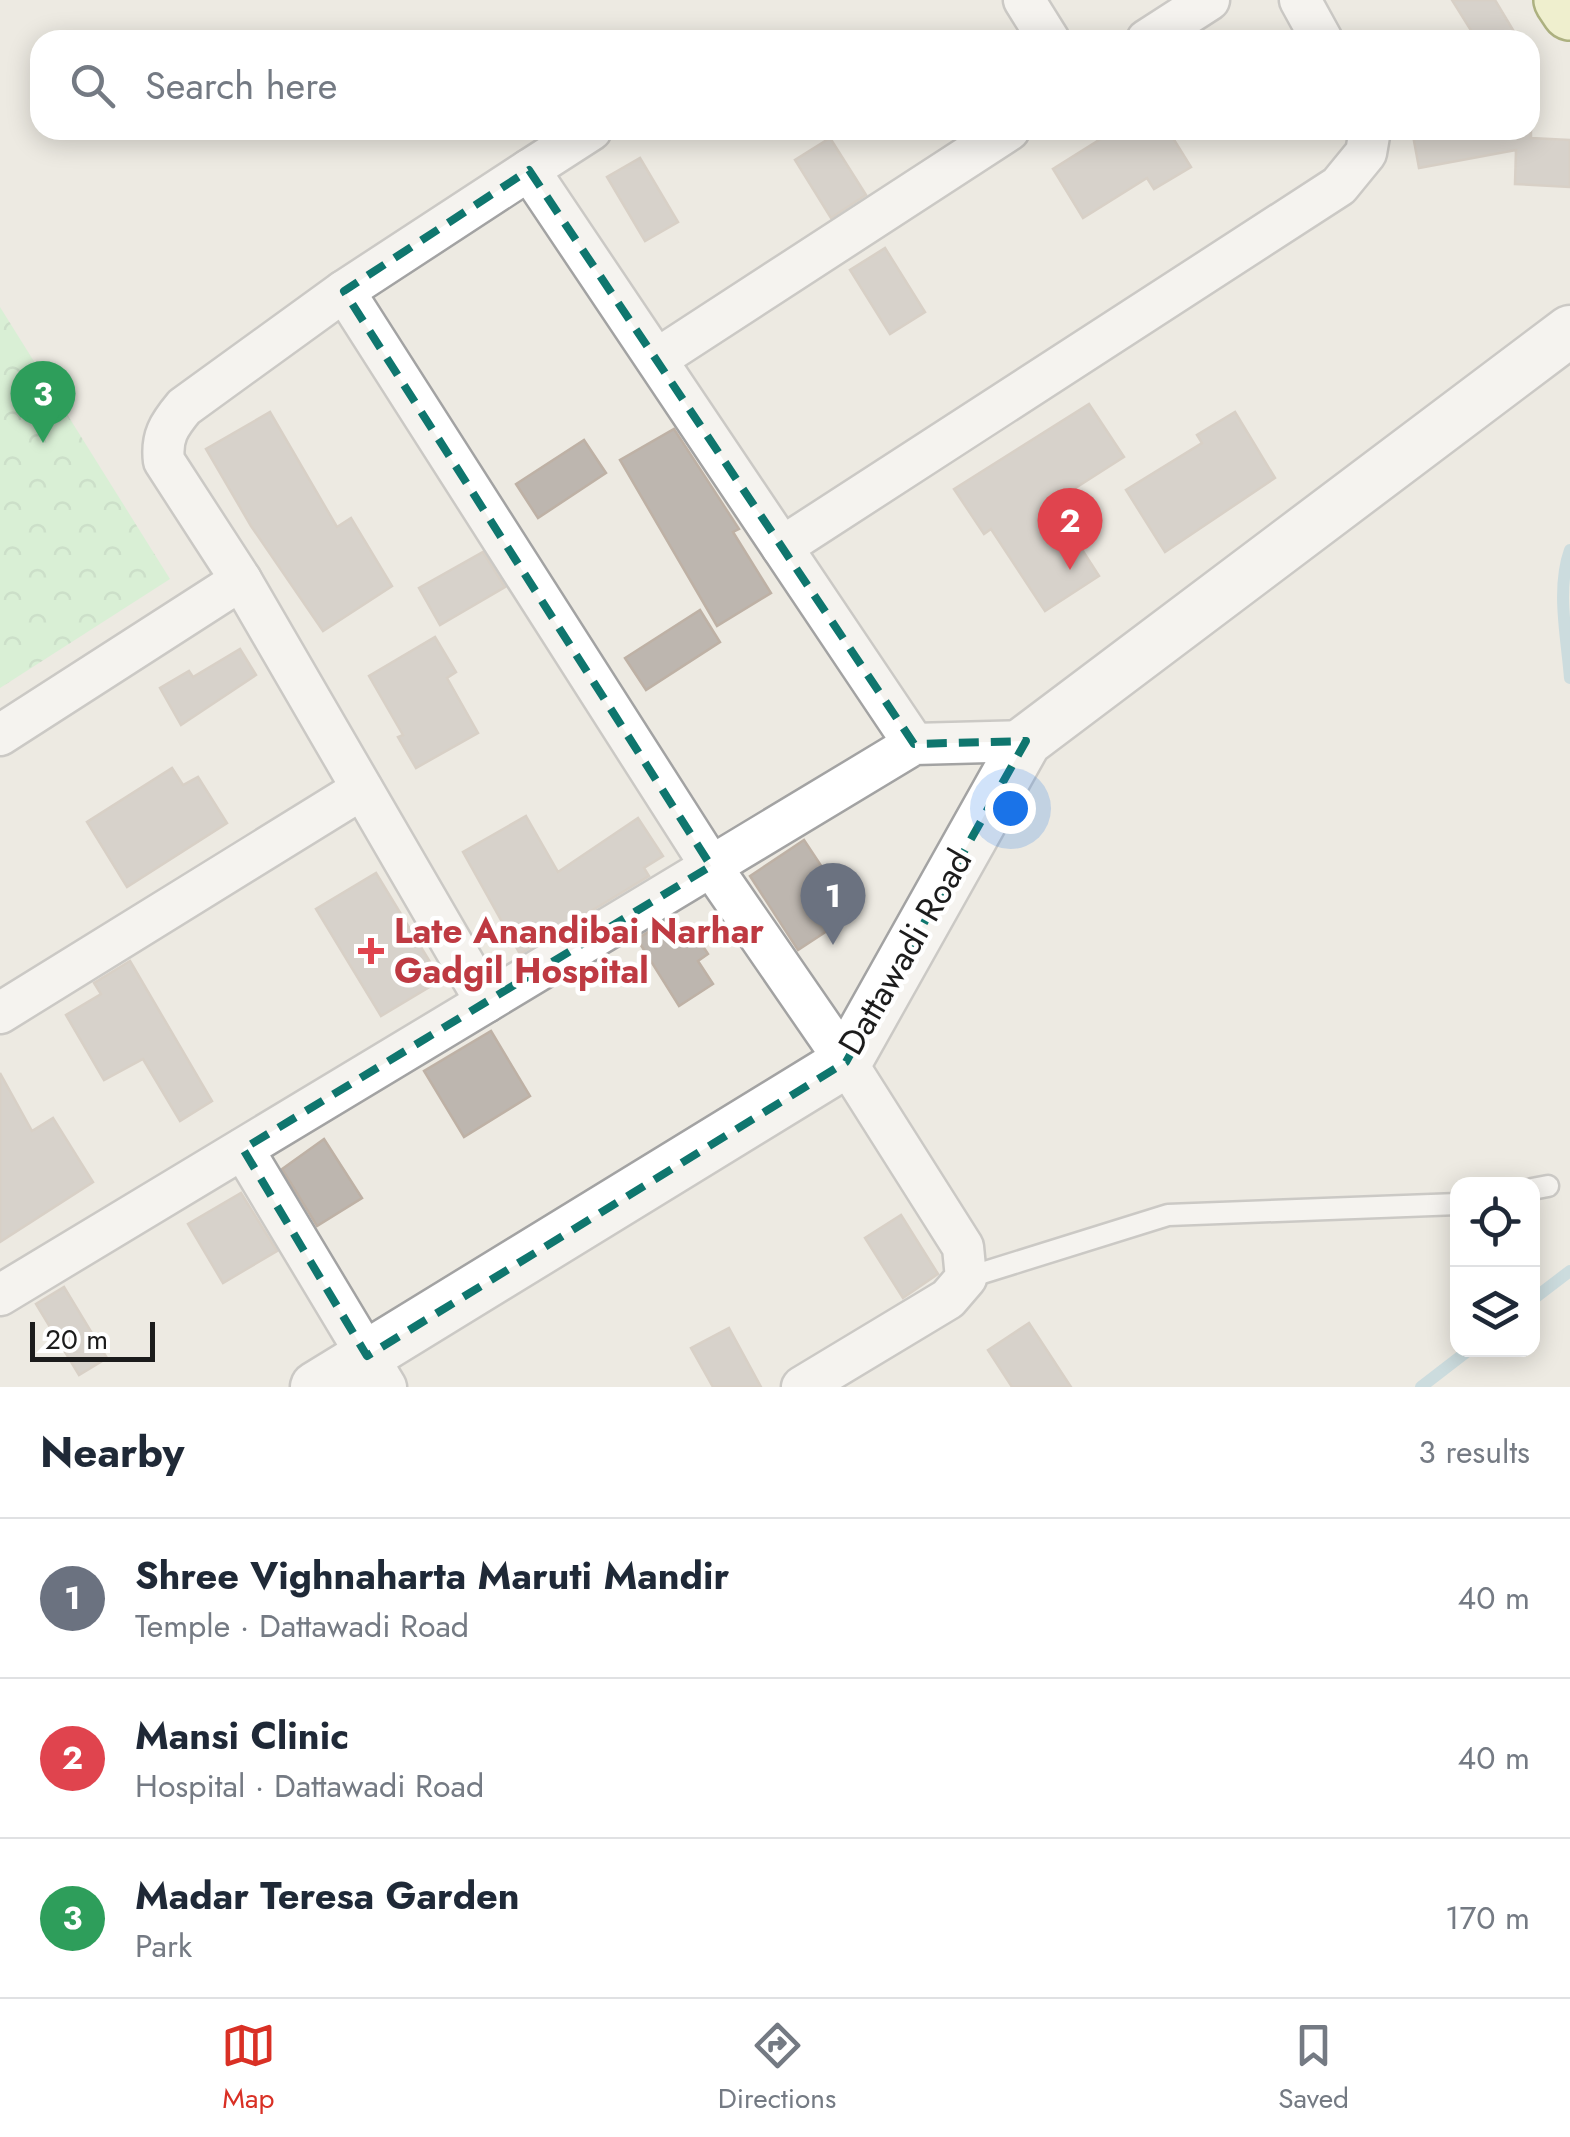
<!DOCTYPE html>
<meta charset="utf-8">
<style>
body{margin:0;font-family:Jost,sans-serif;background:#f2f2f3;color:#1f2937}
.controls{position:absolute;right:30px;bottom:30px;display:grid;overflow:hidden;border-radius:20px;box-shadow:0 5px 25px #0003}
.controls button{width:90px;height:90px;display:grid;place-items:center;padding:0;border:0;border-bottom:2px solid #e0e1e3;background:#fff;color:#1f2937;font:50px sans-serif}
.scale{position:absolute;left:30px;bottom:25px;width:125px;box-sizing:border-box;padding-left:10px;border:5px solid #1c1c1c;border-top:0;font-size:28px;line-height:35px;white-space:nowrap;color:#1c1c1c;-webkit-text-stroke:8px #fff;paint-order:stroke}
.you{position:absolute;left:1010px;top:808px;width:35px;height:35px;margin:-25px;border:8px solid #fff;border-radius:50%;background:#1a73e8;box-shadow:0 0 0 15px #1a73e833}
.badge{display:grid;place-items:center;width:65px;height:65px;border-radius:50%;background:#d93025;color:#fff;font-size:32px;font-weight:700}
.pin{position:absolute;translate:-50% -82px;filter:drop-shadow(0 2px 5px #0008)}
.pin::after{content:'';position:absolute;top:52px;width:35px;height:30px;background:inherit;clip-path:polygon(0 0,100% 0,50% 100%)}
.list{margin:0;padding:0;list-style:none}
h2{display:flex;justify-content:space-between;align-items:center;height:130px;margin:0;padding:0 40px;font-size:42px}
h2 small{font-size:32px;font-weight:400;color:#747a83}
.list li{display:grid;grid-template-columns:65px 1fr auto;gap:30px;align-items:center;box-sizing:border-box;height:160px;padding:0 40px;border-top:2px solid #e0e1e3}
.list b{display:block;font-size:38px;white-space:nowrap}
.list p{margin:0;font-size:32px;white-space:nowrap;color:#747a83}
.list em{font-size:32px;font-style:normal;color:#747a83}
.icon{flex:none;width:55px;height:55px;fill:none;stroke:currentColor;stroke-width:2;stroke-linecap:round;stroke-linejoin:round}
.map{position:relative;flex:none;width:1570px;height:1387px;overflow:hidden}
.search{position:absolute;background:#fff;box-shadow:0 5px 25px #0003;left:30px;right:30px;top:30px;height:110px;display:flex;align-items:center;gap:25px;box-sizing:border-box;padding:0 35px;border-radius:30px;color:#747a83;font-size:38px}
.sheet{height:610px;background:#fff}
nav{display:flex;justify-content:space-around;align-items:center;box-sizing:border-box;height:140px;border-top:2px solid #e0e1e3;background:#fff;font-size:28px;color:#747a83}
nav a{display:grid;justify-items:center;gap:5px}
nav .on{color:#d93025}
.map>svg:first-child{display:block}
.park{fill:url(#park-crowns)}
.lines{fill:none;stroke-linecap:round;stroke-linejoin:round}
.stream{stroke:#a4ccd9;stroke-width:12}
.building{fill:#bdb6af;stroke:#beb1a5;stroke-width:2.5}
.service-casing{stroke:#a3a3a3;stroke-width:25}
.minor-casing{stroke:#a3a3a3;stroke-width:45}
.tertiary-casing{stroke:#a3a3a3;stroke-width:55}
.secondary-casing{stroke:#5f6d09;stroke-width:60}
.service{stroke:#fff;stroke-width:20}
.minor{stroke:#fff;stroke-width:40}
.tertiary{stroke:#fff;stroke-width:50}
.secondary{stroke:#f1f6b7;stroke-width:55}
.marked{fill:none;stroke:#0f766e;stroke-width:8;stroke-dasharray:20 12;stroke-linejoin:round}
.health-dot{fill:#e0444e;stroke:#fff;stroke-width:4}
.labels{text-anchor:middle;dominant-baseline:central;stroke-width:9;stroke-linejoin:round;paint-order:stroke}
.health-label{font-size:35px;font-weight:bold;fill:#be3a42;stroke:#fff;text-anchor:start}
.street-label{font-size:35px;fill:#1c1c1c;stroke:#fff}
</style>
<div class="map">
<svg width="1570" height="1387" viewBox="0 0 1570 1387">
<defs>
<pattern id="park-crowns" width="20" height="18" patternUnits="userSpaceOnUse" patternTransform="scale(2.5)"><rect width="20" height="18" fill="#c0f6c6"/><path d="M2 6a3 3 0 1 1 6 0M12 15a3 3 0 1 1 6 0" fill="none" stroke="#a4d2aa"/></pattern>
</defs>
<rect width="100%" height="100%" fill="#edeae2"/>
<path class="park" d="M0 307 170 579 0 688Z"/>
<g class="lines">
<g class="stream">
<path d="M1570 550C1556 589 1567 638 1570 678"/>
<path d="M1532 1300 1570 1271"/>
<path d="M1421 1387 1469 1350"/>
</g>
</g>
<g class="building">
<path d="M1452 0H1495L1519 40H1477Z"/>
<path d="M1115 130H1168L1191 167 1154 189 1147 178 1083 218 1053 169Z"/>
<path d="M1412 130H1531V138L1570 140V187L1515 184 1516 150 1419 168Z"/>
<path d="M830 138 866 195 831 218 795 160Z"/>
<path d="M640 158 678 222 645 241 607 177Z"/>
<path d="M885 248 925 312 890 334 850 270Z"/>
<path d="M1089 404 1124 457 1052 503 1099 576 1045 611 991 529 984 534 954 489Z"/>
<path d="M270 412 337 527 351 518 392 586 323 631 251 526 206 449Z"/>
<path d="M1235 412 1275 478 1165 552 1126 490 1202 443 1197 435Z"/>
<path d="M674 429 739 529 733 532 771 593 717 626 620 460Z"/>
<path d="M584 440 606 473 538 518 516 484Z"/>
<path d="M483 552 505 587 440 625 419 588Z"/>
<path d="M700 610 720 642 646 690 625 658Z"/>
<path d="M435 637 456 672 447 678 478 733 416 768 398 737 403 735 369 676Z"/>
<path d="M240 649 256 675 181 725 160 688 189 671 193 677Z"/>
<path d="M172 768 183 785 198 777 227 823 127 887 87 822Z"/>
<path d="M526 816 558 872 638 818 663 856 644 868 649 876 520 954 463 852Z"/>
<path d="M804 840 853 914 798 950 750 876Z"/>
<path d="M376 873 441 980 381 1016 316 909Z"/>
<path d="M674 916 684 932 691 928 708 954 698 961 713 984 679 1006 637 939Z"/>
<path d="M130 961 212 1101 180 1121 143 1059 104 1080 66 1015 101 994 94 983Z"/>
<path d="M491 1031 530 1096 464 1137 424 1071Z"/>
<path d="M0 1073 32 1131 53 1118 93 1182 0 1242Z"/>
<path d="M324 1139 362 1198 317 1226 282 1169Z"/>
<path d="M241 1193 277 1251 223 1283 188 1224Z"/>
<path d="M901 1215 938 1274 903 1298 865 1238Z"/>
<path d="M64 1287 107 1358 79 1375 36 1304Z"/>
<path d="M1029 1323 1071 1387H1012L988 1350Z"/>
<path d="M729 1328 761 1387H713L691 1348Z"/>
</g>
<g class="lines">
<defs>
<g id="service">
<path d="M1532 1189 1548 1186"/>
<path d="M966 1278 1168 1215 1458 1204"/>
</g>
<g id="minor">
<path d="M1024 0 1049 40"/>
<path d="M1300 0 1322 40"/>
<path d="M1147 40 1209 0"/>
<path d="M591 130 529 170 914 744"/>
<path d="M344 291 711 866 846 1062 963 1247 966 1278 948 1299 802 1387"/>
<path d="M657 359 1009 130"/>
<path d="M782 547 1339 186 1366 153 1370 130"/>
<path d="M0 735 241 580"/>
<path d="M486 1002 241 580 164 461C161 437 169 425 184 407L344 291 529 170"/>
<path d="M0 1013 362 789"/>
<path d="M243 1149 386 1387"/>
<path d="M0 1295 914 744 1026 741"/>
</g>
<path id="tertiary" d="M316 1387 846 1062 1026 741 1570 331"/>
<path id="secondary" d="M1562 0 1570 12"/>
</defs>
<use href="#service" class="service-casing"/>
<use href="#minor" class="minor-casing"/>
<use href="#tertiary" class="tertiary-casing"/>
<use href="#secondary" class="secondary-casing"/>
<use href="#service" class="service"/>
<use href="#minor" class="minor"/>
<use href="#tertiary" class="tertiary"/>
<use href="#secondary" class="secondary"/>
</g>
<path d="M0 0H1570V1387H0ZM529 170 914 744 1026 741 846 1062 367 1356 243 1149 711 866 344 291Z" fill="#edeae2" fill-opacity=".55" fill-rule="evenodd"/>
<path class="marked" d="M529 170 914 744 1026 741 846 1062 367 1356 243 1149 711 866 344 291Z"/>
<path class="health-dot" d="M366 936h10v10h10v10h-10v10h-10v-10h-10v-10h10z"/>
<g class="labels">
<g class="health-label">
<text x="394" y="931">Late Anandibai Narhar<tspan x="394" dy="40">Gadgil Hospital</tspan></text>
</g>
<g class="street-label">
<text transform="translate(905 952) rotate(-60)">Dattawadi Road</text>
</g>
</g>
</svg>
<div class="controls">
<button><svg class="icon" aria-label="locate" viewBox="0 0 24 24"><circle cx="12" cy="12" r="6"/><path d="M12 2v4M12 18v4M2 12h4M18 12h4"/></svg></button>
<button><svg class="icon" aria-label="layers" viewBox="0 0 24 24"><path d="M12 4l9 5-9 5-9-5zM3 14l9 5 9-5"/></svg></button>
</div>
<div class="scale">20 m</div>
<div class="you"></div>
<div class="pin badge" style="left:833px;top:945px;background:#6b7280">1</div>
<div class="pin badge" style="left:1070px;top:570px;background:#e0444e">2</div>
<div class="pin badge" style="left:43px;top:443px;background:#2e9e5b">3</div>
<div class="search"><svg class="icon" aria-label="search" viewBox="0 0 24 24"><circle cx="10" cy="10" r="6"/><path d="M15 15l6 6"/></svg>Search here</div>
</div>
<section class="sheet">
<h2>Nearby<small>3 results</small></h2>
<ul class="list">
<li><span class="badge" style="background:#6b7280">1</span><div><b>Shree Vighnaharta Maruti Mandir</b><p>Temple · Dattawadi Road</p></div><em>40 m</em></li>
<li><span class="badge" style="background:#e0444e">2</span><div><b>Mansi Clinic</b><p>Hospital · Dattawadi Road</p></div><em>40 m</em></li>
<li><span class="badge" style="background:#2e9e5b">3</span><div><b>Madar Teresa Garden</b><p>Park</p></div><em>170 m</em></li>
</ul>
</section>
<nav>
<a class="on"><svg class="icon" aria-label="map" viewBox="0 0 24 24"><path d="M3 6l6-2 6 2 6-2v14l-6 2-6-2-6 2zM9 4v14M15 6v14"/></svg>Map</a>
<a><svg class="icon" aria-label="directions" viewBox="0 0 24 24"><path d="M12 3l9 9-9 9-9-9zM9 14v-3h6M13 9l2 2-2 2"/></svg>Directions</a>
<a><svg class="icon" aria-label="saved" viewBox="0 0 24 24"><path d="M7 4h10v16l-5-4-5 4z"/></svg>Saved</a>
</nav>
